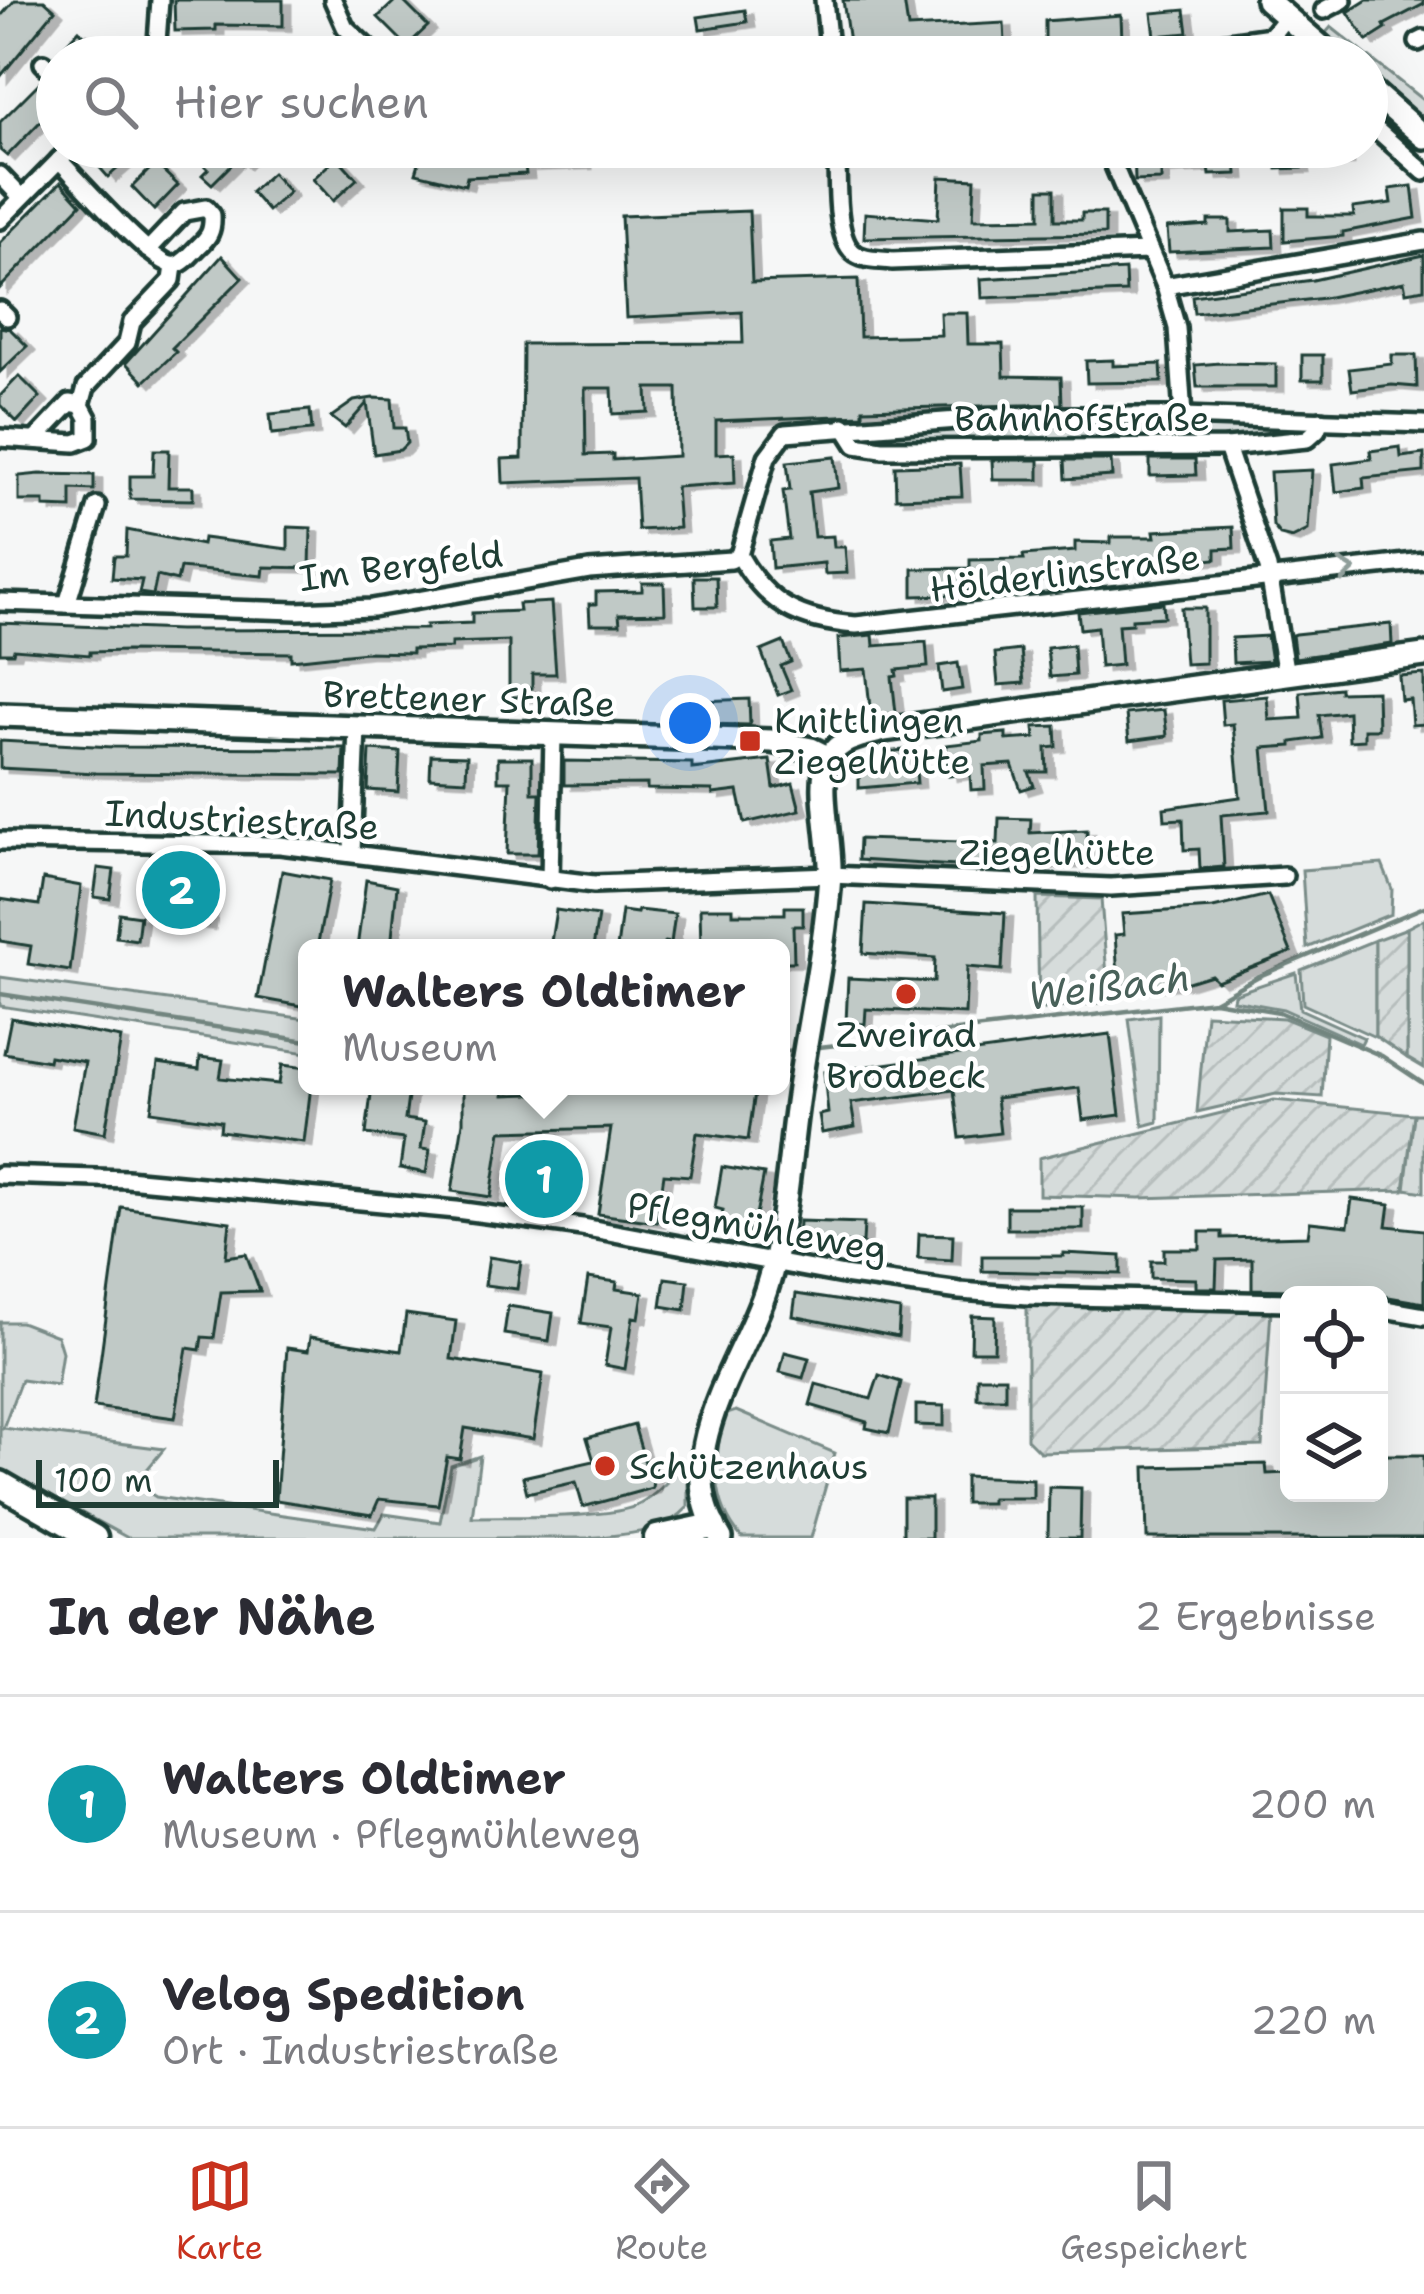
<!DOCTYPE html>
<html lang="de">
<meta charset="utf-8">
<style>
body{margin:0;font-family:"Shantell Sans",sans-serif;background:#f2f2f3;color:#2b2b33}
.controls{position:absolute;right:36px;bottom:36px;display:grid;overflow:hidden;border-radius:18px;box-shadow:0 12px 48px #0002}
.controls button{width:108px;height:108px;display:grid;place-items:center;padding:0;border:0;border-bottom:3px solid #e1e1e2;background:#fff;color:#2b2b33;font:60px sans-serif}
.scale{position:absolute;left:36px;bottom:30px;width:243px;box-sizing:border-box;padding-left:12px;border:6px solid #1f3d34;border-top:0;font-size:33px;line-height:42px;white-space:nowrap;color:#1f3d34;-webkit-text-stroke:9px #fff;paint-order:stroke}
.you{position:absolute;left:690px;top:723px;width:42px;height:42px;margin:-30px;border:9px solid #fff;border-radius:50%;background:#1a73e8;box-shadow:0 0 0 18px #1a73e833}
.badge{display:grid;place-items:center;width:78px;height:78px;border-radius:50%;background:#c8321e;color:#fff;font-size:39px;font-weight:700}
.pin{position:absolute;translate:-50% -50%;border:6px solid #fff;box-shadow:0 3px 12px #0006}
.popup{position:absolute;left:298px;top:939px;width:492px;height:156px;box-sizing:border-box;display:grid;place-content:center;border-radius:18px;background:#fff;filter:drop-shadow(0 3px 9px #0005);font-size:39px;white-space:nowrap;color:#7c7c81}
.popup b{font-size:45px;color:#2b2b33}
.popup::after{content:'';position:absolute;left:50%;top:100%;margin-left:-24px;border:24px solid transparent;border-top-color:#fff}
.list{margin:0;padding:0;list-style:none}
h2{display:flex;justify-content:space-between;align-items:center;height:156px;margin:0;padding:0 48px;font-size:51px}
h2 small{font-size:39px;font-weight:400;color:#7c7c81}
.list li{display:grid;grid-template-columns:78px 1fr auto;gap:36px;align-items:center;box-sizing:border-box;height:216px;padding:0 48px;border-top:3px solid #e1e1e2}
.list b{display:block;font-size:45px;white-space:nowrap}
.list p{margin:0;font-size:39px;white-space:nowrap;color:#7c7c81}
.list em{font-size:39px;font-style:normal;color:#7c7c81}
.icon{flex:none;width:66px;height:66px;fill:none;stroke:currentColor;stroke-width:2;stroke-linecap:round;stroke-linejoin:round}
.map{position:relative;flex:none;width:1424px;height:1538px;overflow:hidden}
.search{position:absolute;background:#fff;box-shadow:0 12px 48px #0002;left:36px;right:36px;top:36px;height:132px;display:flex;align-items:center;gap:30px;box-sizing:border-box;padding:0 42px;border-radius:66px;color:#7c7c81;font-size:45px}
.sheet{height:588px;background:#fff}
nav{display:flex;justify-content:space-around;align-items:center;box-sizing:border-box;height:168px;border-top:3px solid #e1e1e2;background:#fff;font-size:33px;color:#7c7c81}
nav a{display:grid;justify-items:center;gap:6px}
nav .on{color:#c8321e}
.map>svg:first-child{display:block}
.grass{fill:#d6dcdb;stroke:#7a8c88;stroke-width:3}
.garden{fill:url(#garden-furrows);stroke:#7a8c88;stroke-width:3}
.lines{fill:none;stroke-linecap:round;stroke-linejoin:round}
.stream{stroke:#72857f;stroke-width:4.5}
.building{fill:#c0c9c6;stroke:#1f3d34;stroke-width:3;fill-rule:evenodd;filter:url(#shadow)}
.street-casing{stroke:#1f3d34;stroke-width:24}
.secondary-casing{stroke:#1f3d34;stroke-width:30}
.primary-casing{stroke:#1f3d34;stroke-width:33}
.street{stroke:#fff;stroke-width:15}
.secondary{stroke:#fff;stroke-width:21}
.primary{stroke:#fff;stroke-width:24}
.oneway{stroke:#8f9e9a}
.poi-dot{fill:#c8321e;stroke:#fff;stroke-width:4.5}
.labels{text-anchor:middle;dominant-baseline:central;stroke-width:9;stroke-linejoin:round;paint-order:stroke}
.street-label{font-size:36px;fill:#1f3d34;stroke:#fff}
.poi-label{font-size:36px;fill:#1f3d34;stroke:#fff;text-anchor:start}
.water-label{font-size:39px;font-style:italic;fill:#49615a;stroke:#fff}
</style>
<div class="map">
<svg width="1424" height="1538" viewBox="0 0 1424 1538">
<defs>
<pattern id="garden-furrows" width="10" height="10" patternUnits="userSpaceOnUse" patternTransform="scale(3)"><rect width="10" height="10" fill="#d6dcdb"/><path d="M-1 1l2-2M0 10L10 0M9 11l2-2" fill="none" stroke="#b7bebd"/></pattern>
<filter id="shadow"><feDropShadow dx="8" dy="4.5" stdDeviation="0" flood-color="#0004"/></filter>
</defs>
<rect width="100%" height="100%" fill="#f6f7f7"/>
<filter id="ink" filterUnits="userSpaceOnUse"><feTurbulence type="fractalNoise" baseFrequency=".00833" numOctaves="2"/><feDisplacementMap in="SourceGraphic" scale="24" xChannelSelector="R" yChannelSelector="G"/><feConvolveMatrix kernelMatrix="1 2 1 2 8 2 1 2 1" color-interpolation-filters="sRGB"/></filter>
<g filter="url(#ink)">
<g class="grass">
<path d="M1331 27 1424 101V124L1367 75V57H1347L1323 36Z"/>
<path d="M1116 422 1297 427V435L1232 441 883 443 871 441 870 433Z"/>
<path d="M1382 864 1392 889 1391 914 1307 948 1302 870Z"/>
<path d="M1424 919V1068L1407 1058V928Z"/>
<path d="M1375 940V1037L1303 1004 1301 970Z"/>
<path d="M1296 973 1300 1009 1364 1038 1361 1044 1283 1009 1233 1000 1234 994Z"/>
<path d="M0 977 307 1019V1053L0 1006Z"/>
<path d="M1159 1015 1158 1122 1143 1126 1129 1019Z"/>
<path d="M1414 1114H1424V1192L1405 1189Z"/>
<path d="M0 1322H21L57 1336 62 1352 57 1385 21 1380 3 1428 164 1449 135 1484 156 1497 376 1528 384 1514 440 1522 451 1466 480 1456 472 1517C509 1516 611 1520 640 1504 659 1493 673 1475 688 1459V1507C663 1535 624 1534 587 1538H128L0 1468Z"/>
<path d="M736 1411 835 1453 811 1538H742C710 1502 714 1458 724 1415Z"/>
</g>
<g class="garden">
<path d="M1037 897 1101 899 1109 1002 1039 1010Z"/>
<path d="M1407 928V1058L1375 1036V940Z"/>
<path d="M1206 1014 1284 1018 1326 1035 1322 1097 1276 1094 1197 1112Z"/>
<path d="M1274 1100 1414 1114 1404 1190 1140 1198 1039 1195V1158Z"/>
<path d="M1027 1303 1271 1310 1262 1446 1040 1452 1027 1439Z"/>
</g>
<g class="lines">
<g class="stream">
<path d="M0 994 307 1041"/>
<path d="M1214 1001 1279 1012 1382 1056 1424 1084"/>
<path d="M811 1048 1214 1001 1257 977 1424 907"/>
<path d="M781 1052 800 1049"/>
</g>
</g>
<g class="building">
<path d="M15 0H44L55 10 0 77V17Z"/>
<path d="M174 0H283V26L216 25V30L175 31Z"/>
<path d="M396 0H402L428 26 407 46 378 17Z"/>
<path d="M843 0H904L908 28 1004 23 1005 43 908 51 909 57H851Z"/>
<path d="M1367 0H1424V4L1384 25 1386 29 1367 41 1348 12Z"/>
<path d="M745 10 747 22 700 29 698 17Z"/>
<path d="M1185 10 1188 33 1155 36 1152 13Z"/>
<path d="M1121 15 1122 41 1045 49V21Z"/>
<path d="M79 30 106 57H54Z"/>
<path d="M42 80 57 95V115L46 126 41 121 7 156 0 150V122Z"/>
<path d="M95 147H142L108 177 88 154Z"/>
<path d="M185 147H258L242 164 237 159 212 184 202 175 208 169Z"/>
<path d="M385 147H455L483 154 482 147H624L625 157 584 160V164L525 166 526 174 467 177 465 185 416 173 419 163Z"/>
<path d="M1134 147H1269L1270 157 1236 159 1237 174 1210 175 1209 167 1161 169V180L1135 181Z"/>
<path d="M1276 147H1345L1346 160 1301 162 1302 168 1277 169Z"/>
<path d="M337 157 357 179 333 201 313 179Z"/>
<path d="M153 166H158L178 185 154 210 132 187Z"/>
<path d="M272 173 289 192 268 211 251 192Z"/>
<path d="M940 177 975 179 973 219 1040 218V189H1055V220H1082V213H1105V234L864 238 865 213 938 219Z"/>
<path d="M61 182 81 204 0 288V243Z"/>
<path d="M1412 186 1416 218 1343 232V236L1284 241V208H1308V216H1354L1353 208 1392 203 1390 189Z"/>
<path d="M749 211 752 282 858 279 860 337 941 335 940 313H967L968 344H1003L1004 376 1061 377 1062 404 863 409V415L716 421V454L734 453 735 483 676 487 679 528 638 530 635 478 503 483 502 459 522 458 523 344 743 343 742 312 626 318 621 216ZM585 388H612L613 414 648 412 647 388H677L678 456 613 460V454L586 455Z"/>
<path d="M1208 220H1230V232L1273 230 1274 247 1169 252 1167 228 1208 225Z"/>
<path d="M1424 255V289L1406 292 1404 282 1324 298 1194 313 1192 296 1313 280Z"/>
<path d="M222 256 242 278 172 348 176 352 144 382 126 363Z"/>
<path d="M1125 270 1126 292 982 298 981 279Z"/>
<path d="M0 327 10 329 27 346 0 372Z"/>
<rect x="1302" y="355" width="21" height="25"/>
<path d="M1392 355H1416L1417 387 1392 385 1352 390 1349 369 1392 364Z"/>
<path d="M1113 360V366L1161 364 1162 382 1087 383 1086 361Z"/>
<path d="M1220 363 1276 364V387H1197L1195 365Z"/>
<path d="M19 376 40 397 17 422 0 405V396Z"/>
<path d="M373 398 392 399 394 428H405L407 443 400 450 374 454 367 403 345 428 331 417 354 401Z"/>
<path d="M310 410 312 430 272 434 270 414Z"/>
<path d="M1400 447 1401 457 1424 454V472L1363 478 1364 488 1336 492 1333 464 1371 459 1370 451Z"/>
<path d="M154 450H169L168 487H193V500L130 499V476H153Z"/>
<path d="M835 457 838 488 809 492 814 537 833 536 834 547H845L847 573 825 574 824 563 772 568 770 541 789 539 783 491 790 490 787 462Z"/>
<path d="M1150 459H1195L1196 475 1150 476Z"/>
<path d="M992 460H1039V480H993Z"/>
<path d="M1065 460H1111L1112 476 1066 479Z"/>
<path d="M960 464 962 496 896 498 895 466Z"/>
<path d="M1312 470 1308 530 1292 538 1280 535 1273 526 1270 472Z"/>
<path d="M40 474 94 475V490L71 489V508L44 507V501H19V476Z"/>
<path d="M288 527 311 528 310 568 264 567 263 576 180 568 177 581 157 576 153 595 139 593 142 580 112 578 114 556H126L127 530 202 545 203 538 288 549Z"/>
<path d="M1233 527 1234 548 1216 549V559L1156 565 1098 564V570L1055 568 1056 575 1011 579V589L950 590V595L913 596V569L970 568V560L1024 559 1023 555 1075 551V542L1111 543V537H1155L1154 531Z"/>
<path d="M694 577H716L717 607H695Z"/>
<path d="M642 583H664L665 613 619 614 620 624H590L589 604H596V592L642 591Z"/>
<path d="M551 602 556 674H532V688H527V697H509V641L451 643V648L412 649V653L366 652 291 660V653L127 651 90 652V655L14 649 13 653H0V623L179 630 426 629V625L472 623V613L519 611 518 604Z"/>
<path d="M1163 603 1164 617 1132 619V624L1118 625 1121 665 1100 667 1097 627 1080 629 1078 612Z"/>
<path d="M1181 608H1205V663L1185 664Z"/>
<path d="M1391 624 1392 644 1295 658 1292 635 1295 634Z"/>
<path d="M873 635 874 646 926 642 928 667 896 670 897 676 892 677 896 713 871 717 866 669 840 671 838 638Z"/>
<path d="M1267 636 1271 661 1233 663 1232 638Z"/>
<path d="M783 642 791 662 781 666 791 690 778 695 761 651Z"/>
<path d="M1073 645 1075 675 1050 677 1047 648Z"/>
<path d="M1021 650 1024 683 998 685 995 653Z"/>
<path d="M958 663 962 689 942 692 939 666Z"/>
<path d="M1424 674V724L1412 725 1410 699 1401 700 1399 676Z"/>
<path d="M1340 688V692L1377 691 1378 729H1364V740L1349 741 1348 712 1319 715 1322 738 1292 742V746L1263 748 1269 811 1221 815 1224 867 1200 869 1199 849 1184 850 1183 819 1165 820 1164 808 1240 797 1233 724 1223 725 1221 700 1267 696 1269 720 1302 718 1300 692Z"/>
<path d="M749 699 750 725 703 724 702 701Z"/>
<path d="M1164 710 1167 736 1129 741 1126 714Z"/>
<path d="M1056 726 1057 747 1046 748 1047 772H1029L1034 786 1021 790 1012 764 984 766 985 789 971 790 970 773 949 776 946 745 982 741V735L1006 733V740L1035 738 1034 727Z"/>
<path d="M0 741 113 747 344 748 343 775 96 773 0 768Z"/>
<path d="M914 749 917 783 859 788V772H887L885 752Z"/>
<path d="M370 750 400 752 398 792 368 790Z"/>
<path d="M431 755 467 756 466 780 430 778Z"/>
<path d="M498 758H532V793H540L538 854H507L510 781H498Z"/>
<path d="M770 760 774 788 793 783 800 810 745 823 738 791 713 794 712 790 647 789V784L564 785V761L692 763V769Z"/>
<path d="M999 818 1031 819 1030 833 1087 830 1088 863 957 866 858 860 859 839 998 843Z"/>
<path d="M98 868 114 870 110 899 94 897Z"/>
<path d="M170 871 198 875 194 905 210 907 207 925 163 919Z"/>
<path d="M282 871 330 880 317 948H307V1007L258 998Z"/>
<path d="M43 879 81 886 70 971 28 964 31 946 0 941V899L39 905Z"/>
<path d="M366 880 397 886 391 948H357Z"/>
<path d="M1268 895 1291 952 1217 981 1211 975 1185 983 1119 989 1115 935 1124 934 1122 914 1213 908Z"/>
<path d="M866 904 1005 913 1002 970 967 967 965 1014 866 1009 865 1024 846 1023 848 978 934 982 935 958 863 953Z"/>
<path d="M785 907H803V926H793L794 962H781V948H701L700 908H733V914H785Z"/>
<path d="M556 910 598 916 593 948H550Z"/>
<path d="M638 910 675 914 671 943 665 942 664 948H617L622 911 637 913Z"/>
<path d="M119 913 140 916 137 940 116 937Z"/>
<path d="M11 1018 121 1038 105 1133 73 1127 85 1062 49 1056 48 1061 4 1053Z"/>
<path d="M1110 1034 1120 1115 1083 1120 1079 1088 996 1098 1000 1133 960 1138 954 1090 851 1103 855 1127 822 1133 819 1115 828 1113 824 1072Z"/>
<path d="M200 1057 223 1060 220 1078 279 1084 282 1065 307 1068V1086H311L304 1142 220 1131 221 1121 151 1111 158 1063 199 1069Z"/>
<path d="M372 1086 409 1090 405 1119 425 1122 421 1149 430 1150 426 1173 400 1168 404 1139 366 1134Z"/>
<path d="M463 1086H503L504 1095 756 1086 748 1140 697 1133 690 1176 664 1174 657 1222 598 1214 611 1128 501 1131 491 1197 452 1191 463 1122Z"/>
<path d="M722 1167 764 1174 756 1215H751L747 1236 719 1230 723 1210 715 1208Z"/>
<path d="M1352 1199 1390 1204 1387 1226 1424 1230V1303L1359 1292 1252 1289V1259L1217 1260 1216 1288H1196V1279L1151 1278V1261H1164V1249H1200V1232H1222V1238L1308 1236 1310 1222 1348 1226Z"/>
<path d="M121 1207 230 1222 226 1257 246 1254 260 1291 221 1292 214 1338 202 1337 200 1350 187 1348 175 1418 94 1407Z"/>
<rect x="1007" y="1207" width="76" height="22"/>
<path d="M799 1221 864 1223 863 1243 798 1241Z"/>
<path d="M919 1234 953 1235 952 1260 918 1258Z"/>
<path d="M1063 1253 1121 1256V1274L982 1271V1256H1063Z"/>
<path d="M489 1257 521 1262 517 1289 485 1285Z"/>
<path d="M588 1278 617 1282 616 1289 643 1293 639 1318 633 1317 625 1369 605 1365 611 1327 581 1323Z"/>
<path d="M665 1278 688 1281 685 1310 661 1306Z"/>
<path d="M796 1294 900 1310 898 1337 793 1316Z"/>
<path d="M508 1306 553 1313 549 1341 504 1334Z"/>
<path d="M406 1314 456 1321 451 1359 543 1374 533 1439 465 1428 460 1459 447 1457 438 1505 379 1499 372 1515 276 1500 287 1348 308 1351 310 1337 401 1351Z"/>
<path d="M972 1316 995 1317 994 1351H971Z"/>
<path d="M785 1352 809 1358 803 1378 780 1372Z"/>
<path d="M879 1375 901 1382 889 1433 866 1428 867 1422 810 1405 816 1384 871 1399Z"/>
<rect x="977" y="1377" width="28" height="21"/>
<path d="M916 1405 944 1406V1426L916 1425Z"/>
<path d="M634 1425 646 1466 655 1464 652 1488 583 1507 576 1482 527 1493 523 1477 594 1461 587 1438Z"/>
<path d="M1379 1455H1424V1538H1147L1145 1467 1266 1464 1267 1474 1289 1473V1493H1379Z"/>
<path d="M965 1476 1033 1479V1498H991V1503H965Z"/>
<path d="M1049 1487 1081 1488 1080 1538H1048Z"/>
<rect x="903" y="1498" width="28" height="40"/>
</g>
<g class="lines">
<defs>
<g id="street">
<path d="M333 0 345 27 377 57"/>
<path d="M824 0 830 57"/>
<path d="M1324 10 1343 0"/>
<path d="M1271 36 1295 57"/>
<path d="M1418 42 1424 39"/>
<path d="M151 57 157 42 160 0"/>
<path d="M1123 57 1271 36 1286 17"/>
<path d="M43 63 57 77"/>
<path d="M1367 121 1424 172"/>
<path d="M837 147C838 173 834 236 853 252 863 261 879 259 892 261L1148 251"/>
<path d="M1106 147 1165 286 1177 328 1183 416"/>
<path d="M59 160C76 177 158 270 176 265 184 263 192 253 198 247 209 237 213 231 212 215L206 208 184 212 148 250"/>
<path d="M0 175 21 197"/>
<path d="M0 220 72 147"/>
<path d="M1165 286 1424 241"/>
<path d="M0 310 7 317"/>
<path d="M81 405 86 387 127 343 132 322 172 280 174 266"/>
<path d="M844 426 856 445 882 449 1227 447 1307 439 1317 430 1321 420"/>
<path d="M0 438 75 443 88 438V418L81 405 70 403 35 440"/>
<path d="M1227 447 1268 568 1286 675"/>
<path d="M739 555 767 457 785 433 1011 416H1183L1424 424"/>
<path d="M739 555C767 605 800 621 856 625L1424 561"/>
<path d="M0 602 297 611 372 608 589 570 731 560 739 555"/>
<path d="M67 604 97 506"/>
<path d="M0 841 280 845 594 884 830 875 1111 887 1284 876"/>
<path d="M352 852 357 728"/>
<path d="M550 880 553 735"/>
<path d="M0 1175 127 1179 456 1210 582 1227 843 1275 960 1291 1028 1296 1289 1302"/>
<path d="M1379 1308 1424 1316"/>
</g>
<g id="secondary">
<path d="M1267 0 1333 57"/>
<path d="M1367 87 1424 137"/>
<path d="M0 715 772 741 811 749 829 758"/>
<path d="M721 1538C667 1457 740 1367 766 1290 785 1233 788 1169 796 1110 806 1032 825 954 830 875 832 845 816 782 829 758 839 738 865 735 884 730L1424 655"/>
</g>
<g id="primary">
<path d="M0 1484 94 1538"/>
<path d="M657 1538 713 1526"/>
</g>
</defs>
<use href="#street" class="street-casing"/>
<use href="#secondary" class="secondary-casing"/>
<use href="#primary" class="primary-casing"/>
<use href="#street" class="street"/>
<use href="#secondary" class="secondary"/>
<use href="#primary" class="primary"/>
</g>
<defs><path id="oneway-chevron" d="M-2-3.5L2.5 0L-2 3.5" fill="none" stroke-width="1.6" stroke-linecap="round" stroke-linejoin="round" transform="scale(3)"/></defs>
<use class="oneway" href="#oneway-chevron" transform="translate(1347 570) rotate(-6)"/>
</g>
<g class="poi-dot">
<rect x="738" y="729" width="24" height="24" rx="6"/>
<circle cx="906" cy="994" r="12"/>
<circle cx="605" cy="1466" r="12"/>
</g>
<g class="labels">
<g class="street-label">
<text x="1082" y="418">Bahnhofstraße</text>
<text transform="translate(401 566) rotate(-7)">Im Bergfeld</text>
<text transform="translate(1065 573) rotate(-7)">Hölderlinstraße</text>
<text transform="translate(469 699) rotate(2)">Brettener Straße</text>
<text transform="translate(242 820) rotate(3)">Industriestraße</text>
<text x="1057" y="852">Ziegelhütte</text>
<text transform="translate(757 1227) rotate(10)">Pflegmühleweg</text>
</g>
<g class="poi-label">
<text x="774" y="720">Knittlingen<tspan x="774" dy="41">Ziegelhütte</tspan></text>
<text x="906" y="1034" text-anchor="middle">Zweirad<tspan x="906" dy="41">Brodbeck</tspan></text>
<text x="629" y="1466">Schützenhaus</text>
</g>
<g class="water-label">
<text transform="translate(1109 986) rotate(-7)">Weißach</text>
</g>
</g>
</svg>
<div class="controls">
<button><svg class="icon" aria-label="locate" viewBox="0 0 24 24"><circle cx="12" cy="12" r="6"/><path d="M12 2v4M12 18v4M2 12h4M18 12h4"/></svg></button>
<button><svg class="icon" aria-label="layers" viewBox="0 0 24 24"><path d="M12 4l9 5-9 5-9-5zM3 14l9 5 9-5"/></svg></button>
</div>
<div class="scale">100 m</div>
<div class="you"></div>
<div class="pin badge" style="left:544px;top:1179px;background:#0f9aa8">1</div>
<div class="popup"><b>Walters Oldtimer</b>Museum</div>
<div class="pin badge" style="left:181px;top:890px;background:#0f9aa8">2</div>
<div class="search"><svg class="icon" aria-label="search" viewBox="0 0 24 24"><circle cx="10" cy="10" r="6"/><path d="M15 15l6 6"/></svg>Hier suchen</div>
</div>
<section class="sheet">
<h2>In der Nähe<small>2 Ergebnisse</small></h2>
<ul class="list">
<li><span class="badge" style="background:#0f9aa8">1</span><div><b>Walters Oldtimer</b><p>Museum · Pflegmühleweg</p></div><em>200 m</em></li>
<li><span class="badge" style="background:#0f9aa8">2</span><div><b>Velog Spedition</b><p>Ort · Industriestraße</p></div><em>220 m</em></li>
</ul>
</section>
<nav>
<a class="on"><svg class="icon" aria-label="map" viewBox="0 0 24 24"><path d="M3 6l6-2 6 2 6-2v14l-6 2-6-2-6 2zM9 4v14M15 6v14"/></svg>Karte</a>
<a><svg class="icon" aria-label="directions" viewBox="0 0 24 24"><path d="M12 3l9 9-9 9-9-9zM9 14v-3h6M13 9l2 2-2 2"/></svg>Route</a>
<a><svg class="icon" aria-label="saved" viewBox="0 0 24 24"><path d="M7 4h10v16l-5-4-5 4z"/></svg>Gespeichert</a>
</nav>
